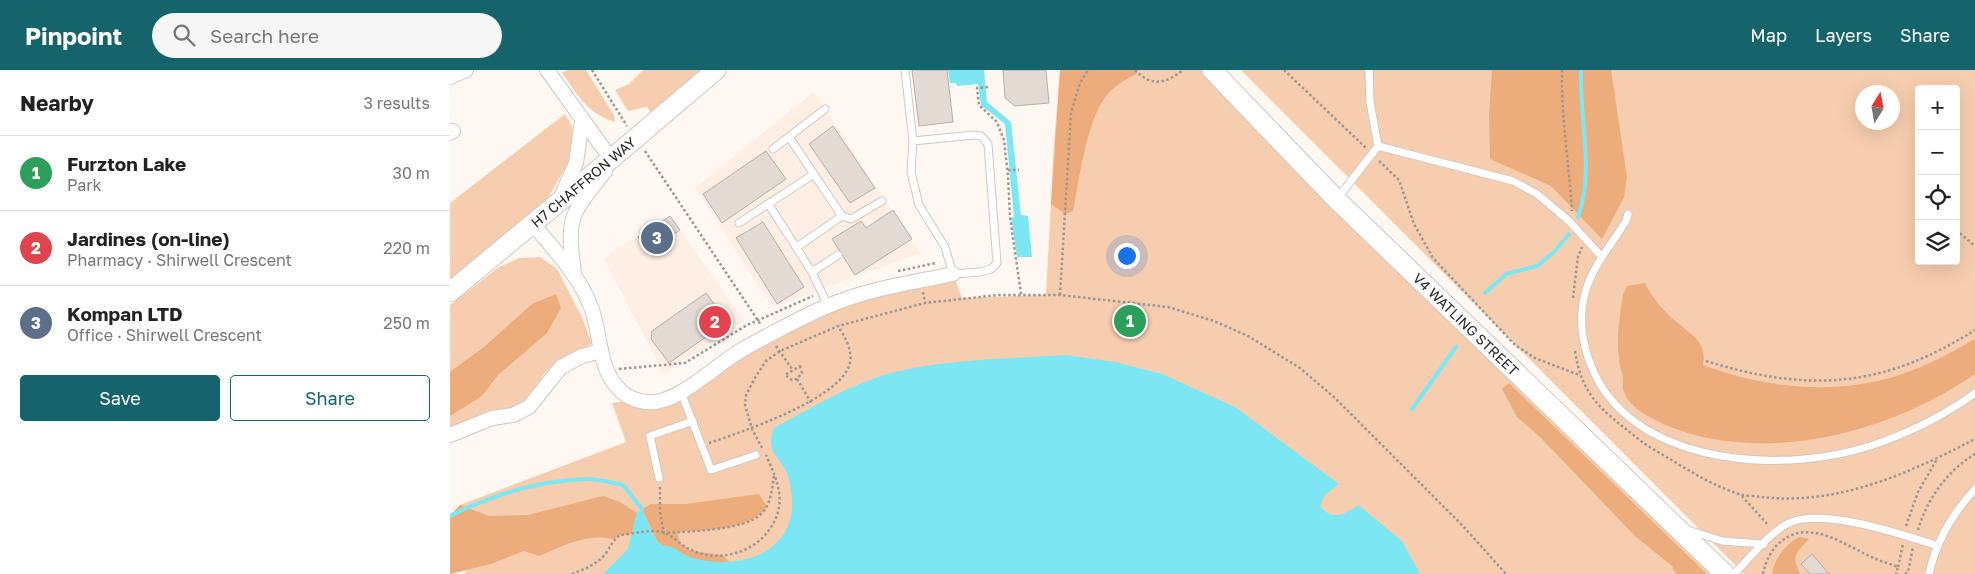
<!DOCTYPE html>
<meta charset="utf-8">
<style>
body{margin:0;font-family:"Golos Text",sans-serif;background:#f6f6f6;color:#222}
.controls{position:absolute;right:15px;top:15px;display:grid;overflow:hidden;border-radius:5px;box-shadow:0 5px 20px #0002}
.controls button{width:45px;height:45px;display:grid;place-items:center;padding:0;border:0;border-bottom:1px solid #e0e0e0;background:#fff;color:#222;font:25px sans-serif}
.compass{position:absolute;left:1405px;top:15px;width:45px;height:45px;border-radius:50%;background:#fff;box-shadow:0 5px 20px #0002;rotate:11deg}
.you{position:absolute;left:676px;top:185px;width:18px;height:18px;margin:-12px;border:4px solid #fff;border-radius:50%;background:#1a73e8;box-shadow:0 0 0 8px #1a73e833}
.badge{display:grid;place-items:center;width:32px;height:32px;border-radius:50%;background:#15636b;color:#fff;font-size:16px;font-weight:700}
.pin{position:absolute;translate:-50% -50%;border:2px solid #fff;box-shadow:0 1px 5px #0006}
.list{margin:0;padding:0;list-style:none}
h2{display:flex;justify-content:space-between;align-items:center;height:65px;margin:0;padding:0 20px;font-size:21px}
h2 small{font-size:16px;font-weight:400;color:#767676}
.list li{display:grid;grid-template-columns:32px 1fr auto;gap:15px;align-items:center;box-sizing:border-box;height:75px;padding:0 20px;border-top:1px solid #e0e0e0}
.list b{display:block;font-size:19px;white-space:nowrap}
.list p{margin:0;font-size:16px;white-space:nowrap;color:#767676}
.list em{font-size:16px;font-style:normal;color:#767676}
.actions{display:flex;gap:10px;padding:15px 20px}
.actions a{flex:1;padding:11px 0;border:1px solid #15636b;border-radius:5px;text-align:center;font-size:18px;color:#15636b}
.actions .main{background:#15636b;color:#fff}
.icon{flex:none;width:28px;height:28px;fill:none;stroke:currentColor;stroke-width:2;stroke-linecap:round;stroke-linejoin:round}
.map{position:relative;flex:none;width:1525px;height:504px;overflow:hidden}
header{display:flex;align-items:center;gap:30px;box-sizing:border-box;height:70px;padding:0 25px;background:#15636b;color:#fff}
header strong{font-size:24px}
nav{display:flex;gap:28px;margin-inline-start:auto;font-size:18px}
.search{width:350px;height:45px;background:#f6f6f6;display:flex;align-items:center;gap:12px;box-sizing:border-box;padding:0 18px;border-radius:28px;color:#767676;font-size:19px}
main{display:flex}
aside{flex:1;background:#fff}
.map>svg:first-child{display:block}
.built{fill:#feeee3}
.green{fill:#f6cdaf;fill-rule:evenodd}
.forest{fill:#edac7b}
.water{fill:#7ce7f3}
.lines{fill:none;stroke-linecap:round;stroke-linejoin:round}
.stream{stroke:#7ce7f3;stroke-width:4}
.building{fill:#e2dad3;stroke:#b7afa9}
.lane-casing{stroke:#d1c8c2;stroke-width:9}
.street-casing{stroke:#d1c8c2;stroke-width:16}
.secondary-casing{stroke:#d1c8c2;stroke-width:21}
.path{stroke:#9c9793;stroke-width:2.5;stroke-dasharray:2.5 2.5;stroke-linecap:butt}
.lane{stroke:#fff;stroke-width:7}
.street{stroke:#fff;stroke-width:14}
.secondary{stroke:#fff;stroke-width:19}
.secondary-bridge-casing{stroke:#d1c8c2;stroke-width:21;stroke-linecap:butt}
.secondary-bridge{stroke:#fff;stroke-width:19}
.labels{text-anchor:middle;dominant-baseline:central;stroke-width:4;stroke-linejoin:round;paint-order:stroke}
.street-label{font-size:14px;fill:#2a2725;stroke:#fff}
</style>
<header>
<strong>Pinpoint</strong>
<div class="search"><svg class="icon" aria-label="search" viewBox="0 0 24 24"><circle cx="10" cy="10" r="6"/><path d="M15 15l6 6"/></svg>Search here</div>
<nav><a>Map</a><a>Layers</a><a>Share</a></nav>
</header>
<main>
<aside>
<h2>Nearby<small>3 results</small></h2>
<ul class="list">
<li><span class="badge" style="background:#2e9e5b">1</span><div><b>Furzton Lake</b><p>Park</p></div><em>30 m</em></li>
<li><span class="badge" style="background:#e0444e">2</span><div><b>Jardines (on-line)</b><p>Pharmacy · Shirwell Crescent</p></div><em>220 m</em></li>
<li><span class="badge" style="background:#5c6f8a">3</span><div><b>Kompan LTD</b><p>Office · Shirwell Crescent</p></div><em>250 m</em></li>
</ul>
<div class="actions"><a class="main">Save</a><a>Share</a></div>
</aside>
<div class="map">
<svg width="1525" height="504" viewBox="0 0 1525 504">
<rect width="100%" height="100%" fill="#fef7f2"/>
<g class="built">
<path d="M364 22 470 183 323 237 245 118Z"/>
<path d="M220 146 294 251 214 304 154 188Z"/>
</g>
<g class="green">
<path d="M117 0H136L164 45 165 52C136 43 129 26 112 3Z"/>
<path d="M193 0H252L201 43 197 37 178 41 165 20 179 14Z"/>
<path d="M610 0H762L1275 504H14L17 500 0 504V446L10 435 176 372 162 333 185 330 198 332 378 236 503 204 512 228 596 225 604 74Z"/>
<path d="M791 0H1525V504H1294ZM1469 19H1506V191H1469ZM1412 22H1442V52H1412Z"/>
<path d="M115 44 122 56 124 70 117 95 98 128 0 210V133Z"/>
<path d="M90 187 107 199 132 247 142 274 107 291 94 304 79 329 62 338 30 346 0 357V235L49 197 69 188Z"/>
</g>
<g class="forest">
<path d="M610 0H685L688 3C674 10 660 18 652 32 636 58 629 110 623 141L615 144 601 134Z"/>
<path d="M1042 0H1161L1177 107 1174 127 1152 169 1101 116 1040 89 1039 45Z"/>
<path d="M1195 213C1201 226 1211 238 1221 247 1237 263 1258 269 1253 295 1319 320 1396 327 1463 300 1485 292 1505 280 1525 269V304C1441 362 1316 396 1218 356 1203 349 1180 339 1174 322 1172 318 1173 312 1173 307 1172 301 1169 295 1169 288 1166 268 1170 244 1173 224L1177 216Z"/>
<path d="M106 224 111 238 97 263 48 305 32 326 0 346V302L34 277 82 234Z"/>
<path d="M1059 313 1257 504H1226L1222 496 1185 466 1090 367 1067 347 1052 319Z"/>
<path d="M309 424 317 437C299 461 254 460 227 462L230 473 241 481 273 485 280 493 259 492 239 487 208 473 192 439 201 434H236Z"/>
<path d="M153 426 170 432 187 443 182 464 170 465 164 469C136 463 115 475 89 486L74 481 41 494 0 504V446L10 435 39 446 78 445Z"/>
<path d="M1350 467 1359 469C1346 483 1341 485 1350 504H1322C1324 489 1337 472 1350 467Z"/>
</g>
<g class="water">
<path d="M498 0H534L537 32 561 52 571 145 578 146 582 187H567L561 148 564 147 555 54 531 35 528 14 507 16 506 13H500Z"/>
<path d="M616 285 665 292 712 304 785 337 889 414 874 426 870 436C882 451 894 445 908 435L952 471 970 504H153L178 479 187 443 192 439C196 447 204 469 209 473 213 476 219 476 224 478 229 481 234 485 240 487 274 499 329 491 340 450 344 436 342 420 338 406 331 385 314 385 324 358 363 337 402 313 445 302 500 289 559 289 616 285Z"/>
</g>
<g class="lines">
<g class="stream">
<path d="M1128 147C1145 100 1129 49 1131 0"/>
<path d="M1035 223 1056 204 1087 196 1104 182 1119 164"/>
<path d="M962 339 1006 277"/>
<path d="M0 446C42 425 91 410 138 409 149 409 162 413 173 415L192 439"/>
</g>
</g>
<g class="building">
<path d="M462 0H497L503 52 469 56Z"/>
<path d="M553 0H596L599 33 565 36 555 28Z"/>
<path d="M383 56 425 118 400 133 359 74Z"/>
<path d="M316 81 336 109 272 153 253 124Z"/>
<path d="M443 140 462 169 405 205 382 169 411 151 416 158Z"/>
<path d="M220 146 230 160 199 182 188 167Z"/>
<path d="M313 152 354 217 327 234 286 168Z"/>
<path d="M256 223 277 252 219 293 201 269 202 261Z"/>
<path d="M1362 484 1379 504H1360L1351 494Z"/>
</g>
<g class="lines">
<defs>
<g id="lane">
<path d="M455 0 463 71 461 102 469 135 495 177 503 204 530 202 541 199 547 193 538 74 531 66 524 65 463 71"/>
<path d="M919 0 920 32 928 76"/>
<path d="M339 67 392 146 347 177"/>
<path d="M323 79 375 39"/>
<path d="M887 129 928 76 1063 111 1087 124 1119 151 1152 187"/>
<path d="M319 135 362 202 378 236"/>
<path d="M1178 144 1176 151C1162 174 1144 194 1136 220 1126 252 1134 286 1150 314 1200 397 1337 403 1420 376 1456 364 1494 346 1525 323"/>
<path d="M392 146 401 149 432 131"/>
<path d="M289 153 364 104"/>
<path d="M362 202 388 185"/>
<path d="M231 322 261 400 306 385"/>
<path d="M209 408 200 366 243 351"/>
<path d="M1238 460 1272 471 1314 474"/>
<path d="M1284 504C1300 488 1317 465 1337 454 1369 436 1454 465 1488 476"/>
<path d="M1479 504C1486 472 1503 443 1525 419"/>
</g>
<g id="street">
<path d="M97 0 161 89"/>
<path d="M0 7 16 0"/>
<path d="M0 63 3 61"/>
<path d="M110 129 126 93 132 51"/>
<path d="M83 154C104 180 129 205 141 237 152 266 147 299 171 321 181 331 200 335 214 330 241 321 268 294 293 279 321 264 349 248 378 236 417 219 461 213 503 204"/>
<path d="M124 203C116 145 121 145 155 101"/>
<path d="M0 365 42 348 63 345 79 337 111 297 132 286 151 281"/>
</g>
<g id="secondary">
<path d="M762 0 886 129 1275 504"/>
<path d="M207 50 266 0"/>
<path d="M0 222 173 79"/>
</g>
</defs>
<use href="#lane" class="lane-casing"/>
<use href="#street" class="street-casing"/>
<use href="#secondary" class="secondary-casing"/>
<g class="path">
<path d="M142 0 177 56"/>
<path d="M685 0C702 17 715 14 733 0"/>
<path d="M834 0 916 78"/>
<path d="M1112 0C1111 47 1119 94 1122 141"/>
<path d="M538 17 527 18 529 35 547 52 554 70 558 106 560 147 571 224"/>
<path d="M195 81 311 255"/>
<path d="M929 91 949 110 964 154 983 188 1016 223 1065 275 1085 288 1129 305"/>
<path d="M558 100H569"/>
<path d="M1506 160 1525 176"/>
<path d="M448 201 486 193"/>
<path d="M473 222 475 233"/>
<path d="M610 225 621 43 630 13 638 0"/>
<path d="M1123 228 1128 187 1132 177"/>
<path d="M326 276 342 299"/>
<path d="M1125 281C1132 327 1152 340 1186 367 1199 378 1214 385 1228 394 1248 406 1267 417 1289 424 1296 426 1305 426 1312 427 1387 436 1460 403 1525 369"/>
<path d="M1256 291C1359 323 1433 318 1525 260"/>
<path d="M350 296 352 303 347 309 342 310 335 305Z"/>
<path d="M169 299 235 293 297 255 363 226"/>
<path d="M347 309 362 334"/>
<path d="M259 373C292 362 387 330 399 296 404 282 395 267 388 256"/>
<path d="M312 378 302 359 295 335 296 325 306 306 316 291 330 281 388 256 475 233 548 225H610L718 237 764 251 798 266 850 298 885 328 1013 456 1056 504"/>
<path d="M210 417V443L214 463C238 461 296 461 312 443 321 434 322 418 324 406"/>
<path d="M1292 426 1318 455"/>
<path d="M1456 456 1468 422 1487 389"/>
<path d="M1468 460C1477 429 1497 401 1525 384"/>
<path d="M1448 497 1453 474"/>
<path d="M122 504C134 499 147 495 156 483 161 476 163 470 170 465 183 464 200 459 212 462 223 465 231 476 241 480 268 493 303 483 319 460 338 434 328 412 316 385"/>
<path d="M1313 504C1315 493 1319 485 1326 476 1357 444 1395 476 1426 489 1433 492 1441 494 1448 497L1446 504"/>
<path d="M1455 504 1458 502 1463 477"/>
</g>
<use href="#lane" class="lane"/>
<use href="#street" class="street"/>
<use href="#secondary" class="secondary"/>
<defs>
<path id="secondary-bridge" d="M173 79 207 50"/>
</defs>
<use href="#secondary-bridge" class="secondary-bridge-casing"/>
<use href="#secondary-bridge" class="secondary-bridge"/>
</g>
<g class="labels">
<g class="street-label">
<text transform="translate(133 112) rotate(-40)">H7 CHAFFRON WAY</text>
<text transform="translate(1016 254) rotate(44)">V4 WATLING STREET</text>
</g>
</g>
</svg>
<div class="controls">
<button>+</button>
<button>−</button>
<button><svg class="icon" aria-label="locate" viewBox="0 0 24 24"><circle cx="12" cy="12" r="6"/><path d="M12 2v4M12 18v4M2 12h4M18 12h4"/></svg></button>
<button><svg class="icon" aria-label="layers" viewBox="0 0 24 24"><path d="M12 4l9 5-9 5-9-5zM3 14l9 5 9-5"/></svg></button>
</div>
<svg class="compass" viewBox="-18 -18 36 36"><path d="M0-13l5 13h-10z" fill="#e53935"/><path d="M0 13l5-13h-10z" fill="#767676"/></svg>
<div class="you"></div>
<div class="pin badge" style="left:680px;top:251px;background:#2e9e5b">1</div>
<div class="pin badge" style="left:265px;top:252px;background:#e0444e">2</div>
<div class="pin badge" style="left:207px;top:168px;background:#5c6f8a">3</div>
</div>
</main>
